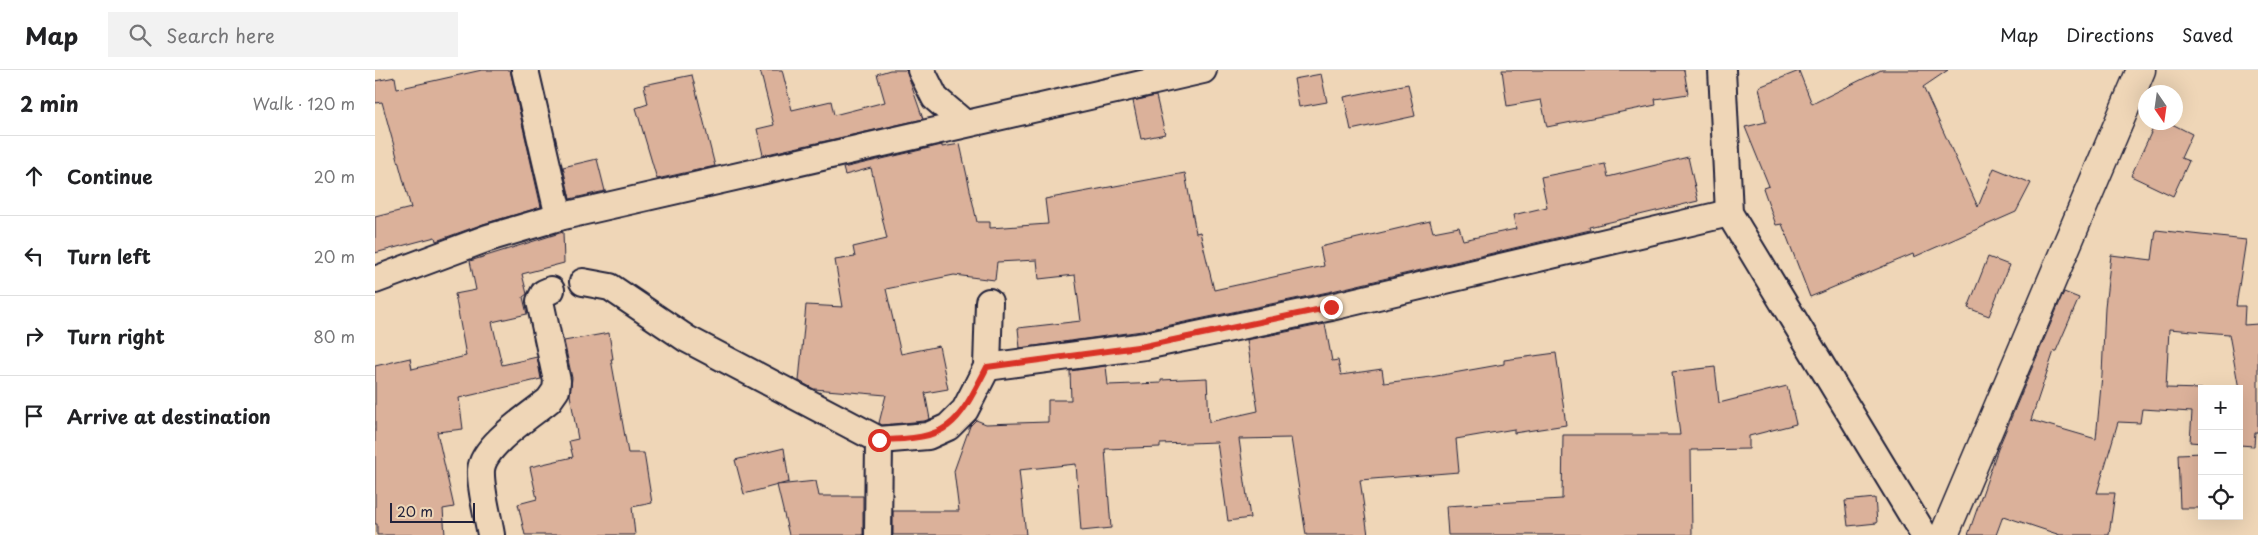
<!DOCTYPE html>
<meta charset="utf-8">
<style>
body{margin:0;font-family:"Playpen Sans",sans-serif;background:#f2f2f2;color:#202124}
.controls{position:absolute;right:15px;bottom:15px;display:grid;overflow:hidden;border-radius:0px;box-shadow:0 5px 20px #0002}
.controls button{width:45px;height:45px;display:grid;place-items:center;padding:0;border:0;border-bottom:1px solid #e0e0e0;background:#fff;color:#202124;font:25px sans-serif}
.compass{position:absolute;left:1763px;top:15px;width:45px;height:45px;border-radius:50%;background:#fff;box-shadow:0 5px 20px #0002;rotate:167deg}
.scale{position:absolute;left:15px;bottom:12px;width:85px;box-sizing:border-box;padding-left:5px;border:2px solid #22223b;border-top:0;font-size:14px;line-height:18px;white-space:nowrap;color:#22223b;-webkit-text-stroke:4px #efd6b7;paint-order:stroke}
.stop{position:absolute;width:15px;height:15px;margin:-11px;border:4px solid #d93025;border-radius:50%;background:#fff}
.stop.end{background:#d93025;border-color:#fff;box-shadow:0 1px 5px #0008}
.list{margin:0;padding:0;list-style:none}
h2{display:flex;justify-content:space-between;align-items:center;height:65px;margin:0;padding:0 20px;font-size:21px}
h2 small{font-size:16px;font-weight:400;color:#757577}
.list li{display:grid;grid-template-columns:32px 1fr auto;gap:15px;align-items:center;box-sizing:border-box;height:80px;padding:0 20px;border-top:1px solid #e0e0e0}
.list b{display:block;font-size:19px;white-space:nowrap}
.list em{font-size:16px;font-style:normal;color:#757577}
.icon{flex:none;width:28px;height:28px;fill:none;stroke:currentColor;stroke-width:2;stroke-linecap:round;stroke-linejoin:round}
.map{position:relative;flex:none;width:1883px;height:465px;overflow:hidden}
header{display:flex;align-items:center;gap:30px;box-sizing:border-box;height:70px;padding:0 25px;background:#fff;border-bottom:1px solid #e0e0e0}
header strong{font-size:24px}
nav{display:flex;gap:28px;margin-inline-start:auto;font-size:18px}
.search{width:350px;height:45px;background:#f2f2f2;display:flex;align-items:center;gap:12px;box-sizing:border-box;padding:0 18px;border-radius:0px;color:#757577;font-size:19px}
main{display:flex}
aside{flex:1;background:#fff}
.map>svg:first-child{display:block}
.building{fill:#dbb19a;stroke:#22223b}
.lines{fill:none;stroke-linecap:round;stroke-linejoin:round}
.minor-casing{stroke:#22223b;stroke-width:30}
.tertiary-casing{stroke:#22223b;stroke-width:31}
.minor{stroke:#efd6b7;stroke-width:26}
.tertiary{stroke:#efd6b7;stroke-width:28}
.route{stroke:#d93025;stroke-width:6}
</style>
<header>
<strong>Map</strong>
<div class="search"><svg class="icon" aria-label="search" viewBox="0 0 24 24"><circle cx="10" cy="10" r="6"/><path d="M15 15l6 6"/></svg>Search here</div>
<nav><a>Map</a><a>Directions</a><a>Saved</a></nav>
</header>
<main>
<aside>
<h2>2 min<small>Walk · 120 m</small></h2>
<ul class="list">
<li><svg class="icon" aria-label="ahead" viewBox="0 0 24 24"><path d="M12 20V5M6 11l6-6 6 6"/></svg><div><b>Continue</b></div><em>20 m</em></li>
<li><svg class="icon" aria-label="left" viewBox="0 0 24 24"><path d="M17 20v-9H6M10 6l-5 5 5 5"/></svg><div><b>Turn left</b></div><em>20 m</em></li>
<li><svg class="icon" aria-label="right" viewBox="0 0 24 24"><path d="M7 20v-9h11M14 6l5 5-5 5"/></svg><div><b>Turn right</b></div><em>80 m</em></li>
<li><svg class="icon" aria-label="arrive" viewBox="0 0 24 24"><path d="M6 21V4h12l-3 4 3 4H6"/></svg><div><b>Arrive at destination</b></div></li>
</ul>
</aside>
<div class="map">
<svg width="1883" height="465" viewBox="0 0 1883 465">
<rect width="100%" height="100%" fill="#efd6b7"/>
<filter id="ink" filterUnits="userSpaceOnUse"><feTurbulence type="fractalNoise" baseFrequency=".02" numOctaves="2"/><feDisplacementMap in="SourceGraphic" scale="10" xChannelSelector="R" yChannelSelector="G"/><feConvolveMatrix kernelMatrix="1 2 1 2 8 2 1 2 1" color-interpolation-filters="sRGB"/></filter>
<g filter="url(#ink)">
<g class="building">
<path d="M107 0H135L166 137 108 154 61 171 60 167 0 183V147L36 138 7 32 0 33V11L20 7 22 19Z"/>
<path d="M385 0H407L417 40 456 31 459 45 510 32 502 4 515 0H531L548 49 388 85 382 59 399 55Z"/>
<path d="M1127 0H1309L1313 24 1280 29 1281 35 1172 57 1166 30 1132 36Z"/>
<path d="M1506 0H1573L1548 17 1603 137 1619 98 1656 113 1641 142 1539 187 1538 184 1435 227 1407 154 1401 155 1388 118 1394 116 1370 57 1391 52 1384 17 1424 1 1437 34Z"/>
<path d="M946 4 952 32 924 37 919 9Z"/>
<path d="M317 5 340 96 282 109 261 38 273 34 269 15Z"/>
<path d="M1033 14 1040 46 976 60 969 27Z"/>
<path d="M781 26 790 64 766 69 758 31Z"/>
<path d="M1781 52H1793L1817 64 1806 88 1814 91 1798 126 1756 106Z"/>
<path d="M585 74 602 152H615V158L673 154 670 129 810 103 821 163 825 162 839 220 949 196 945 177 1055 151 1058 162 1084 157 1088 170 1141 159 1138 145 1172 137 1166 107 1230 94 1233 107 1313 87 1323 131 1214 157 1215 160 953 222 767 261 645 278 643 258 706 251 700 205 664 209 662 190 622 192 620 210 579 205 511 219 526 284 564 276 573 319 550 323 555 349 549 351 507 355 504 353 511 325 439 319 424 311 431 235 468 237 460 190 480 187 478 177 512 169 496 98 470 105 468 98 567 75V77Z"/>
<path d="M222 89 230 121 195 129 188 97Z"/>
<path d="M1781 160 1871 170 1861 236H1870L1869 255 1883 254V362H1880L1879 376 1864 375V319L1854 264 1794 259 1791 318 1827 319V373L1815 372 1817 342 1767 339 1765 353 1743 352 1722 423H1740L1734 465H1685L1628 446 1621 465H1593L1623 379 1689 222 1704 228 1681 281H1679L1656 350 1721 369 1727 305 1730 237 1736 185 1777 190Z"/>
<path d="M188 162 189 193 147 204 152 224 148 227 152 244 117 252 127 295 162 287 166 309 84 328 88 359 62 362 79 437 68 439 70 465H2V454H0V296L35 288 37 299 91 286 80 224 101 220 95 191Z"/>
<path d="M1613 187 1634 195 1614 246 1593 238Z"/>
<path d="M950 254 957 291 963 290 966 305 1007 299 1009 313 1056 307 1129 294V290L1181 283 1191 355 1139 363V359L1081 369 1084 402 985 410 993 465H931L916 368 864 369 875 448 853 451 842 372 785 374V377L730 379 736 458 706 461 701 394 644 400 651 465H518V441H584L579 401 595 356 601 350 611 354 673 352V330H696L695 301 731 296 733 315 786 313V310L832 308 834 352 883 341 872 270Z"/>
<path d="M234 263 238 289H236L253 383H269L277 433 257 437 260 465H150L143 434 162 429 155 397 198 387 194 371 203 369 195 325 197 308 189 271Z"/>
<path d="M1340 297 1344 333 1412 316 1421 354 1374 366V379L1316 380 1317 465H1073L1071 436 1187 429 1188 365H1305L1297 302Z"/>
<path d="M409 378 414 412 369 424 360 390Z"/>
<path d="M1827 383V438H1805L1803 384Z"/>
<path d="M441 411 444 426H488V465H414L402 415Z"/>
<path d="M1500 428 1502 453 1473 456 1470 431Z"/>
</g>
<g class="lines">
<defs>
<g id="minor">
<path d="M150 0 184 147"/>
<path d="M546 0 560 28 589 53"/>
<path d="M1347 0 1354 143 1549 465"/>
<path d="M0 210 113 168 184 147 828 0"/>
<path d="M208 212 235 217 312 269 504 370 553 366 573 357 590 340 612 297 614 232"/>
<path d="M612 297 770 276 956 237 1354 143"/>
<path d="M116 465C113 446 105 418 106 400 108 375 155 346 174 330L181 320 182 311 165 231 169 223 176 220"/>
<path d="M503 465 504 370"/>
</g>
<path id="tertiary" d="M1569 465 1766 0"/>
</defs>
<use href="#minor" class="minor-casing"/>
<use href="#tertiary" class="tertiary-casing"/>
<use href="#minor" class="minor"/>
<use href="#tertiary" class="tertiary"/>
</g>
</g>
<g class="lines" filter="url(#ink)">
<path class="route" d="M504 370C575 369 581 357 612 297L770 276 956 237"/>
</g>
</svg>
<div class="controls">
<button>+</button>
<button>−</button>
<button><svg class="icon" aria-label="locate" viewBox="0 0 24 24"><circle cx="12" cy="12" r="6"/><path d="M12 2v4M12 18v4M2 12h4M18 12h4"/></svg></button>
</div>
<svg class="compass" viewBox="-18 -18 36 36"><path d="M0-13l5 13h-10z" fill="#e53935"/><path d="M0 13l5-13h-10z" fill="#757577"/></svg>
<div class="scale">20 m</div>
<div class="stop" style="left:504px;top:370px"></div>
<div class="stop end" style="left:956px;top:237px"></div>
</div>
</main>
